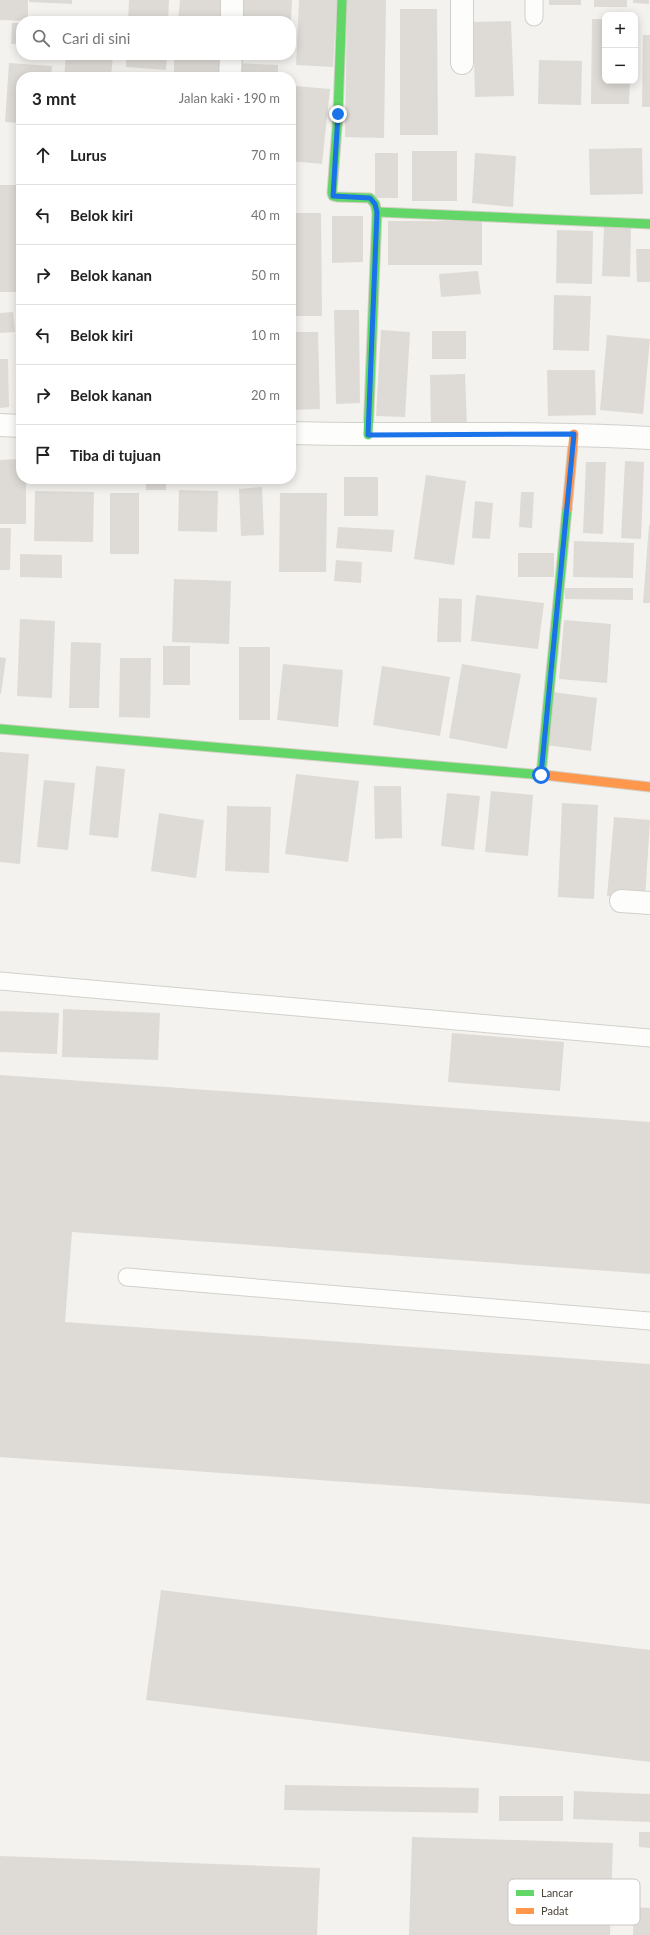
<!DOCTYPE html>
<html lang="id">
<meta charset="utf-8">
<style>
body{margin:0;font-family:Lato,sans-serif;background:#f2f2f2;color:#222}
.controls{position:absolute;right:12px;top:12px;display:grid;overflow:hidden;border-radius:8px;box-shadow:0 2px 10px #0003}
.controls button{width:36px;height:36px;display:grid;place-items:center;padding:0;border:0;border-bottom:1px solid #e0e0e0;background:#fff;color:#222;font:20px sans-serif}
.stop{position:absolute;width:12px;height:12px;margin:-9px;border:3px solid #1a73e8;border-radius:50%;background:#fff}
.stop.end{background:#1a73e8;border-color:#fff;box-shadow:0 1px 4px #0008}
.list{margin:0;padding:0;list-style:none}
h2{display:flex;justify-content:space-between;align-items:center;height:52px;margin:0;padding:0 16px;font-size:17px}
h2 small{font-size:13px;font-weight:400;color:#767676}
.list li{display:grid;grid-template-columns:26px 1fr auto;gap:12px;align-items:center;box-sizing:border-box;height:60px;padding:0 16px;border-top:1px solid #e0e0e0}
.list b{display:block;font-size:15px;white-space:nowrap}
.list em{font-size:13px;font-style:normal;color:#767676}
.icon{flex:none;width:22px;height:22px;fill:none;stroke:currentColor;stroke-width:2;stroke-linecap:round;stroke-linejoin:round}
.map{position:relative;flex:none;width:650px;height:1935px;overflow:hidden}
.search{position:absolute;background:#fff;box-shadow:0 2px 10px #0003;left:16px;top:16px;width:280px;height:44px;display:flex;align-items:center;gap:10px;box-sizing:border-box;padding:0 14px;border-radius:16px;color:#767676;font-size:15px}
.panel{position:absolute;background:#fff;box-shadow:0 2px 10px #0003;left:16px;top:72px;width:280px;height:412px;border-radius:16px}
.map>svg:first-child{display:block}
.building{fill:#dedbd6}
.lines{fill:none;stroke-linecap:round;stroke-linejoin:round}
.lane-casing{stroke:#d2d0cb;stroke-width:19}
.street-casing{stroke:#d2d0cb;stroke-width:24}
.fast-casing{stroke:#d3cfc5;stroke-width:11}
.slow-casing{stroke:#d3cfc5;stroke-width:11}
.lane{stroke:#fdfdfc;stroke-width:17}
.street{stroke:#fdfdfc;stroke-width:22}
.fast{stroke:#63d668;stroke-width:9}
.slow{stroke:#ff974d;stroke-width:9}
.route{stroke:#1a73e8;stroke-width:5}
.key{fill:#fff;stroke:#c9c7c4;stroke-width:1}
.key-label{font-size:11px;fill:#4b4439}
</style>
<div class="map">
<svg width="650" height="1935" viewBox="0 0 650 1935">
<rect width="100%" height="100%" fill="#f4f2ee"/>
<g class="building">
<path d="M0 0H28V21L0 20Z"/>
<path d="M29 0H72V4L29 2Z"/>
<path d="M129 0H169L168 21H128Z"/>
<path d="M180 0H223L222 21H178Z"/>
<path d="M239 0H292L291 21H238Z"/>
<path d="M299 0H337L333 67 296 65Z"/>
<path d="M347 0H386L384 138 345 137Z"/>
<rect x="549" y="0" width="32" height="5"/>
<rect x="594" y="0" width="33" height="7"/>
<path d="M633 0H649V4L633 3Z"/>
<path d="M400 9H437L438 135H400Z"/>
<path d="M592 19H605V81H630L629 104H591Z"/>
<path d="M511 21 514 96 475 97 473 22Z"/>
<path d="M12 23H21V44H11Z"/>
<path d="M643 35H650V107H642Z"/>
<path d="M66 55H113L111 77H64Z"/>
<path d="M126 55H167L166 70 126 67Z"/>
<rect x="174" y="55" width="45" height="22"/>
<path d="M539 60 582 61 581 105 538 104Z"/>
<path d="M9 63 52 66 51 77H21V123L5 122Z"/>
<path d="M232 63 278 65V77H232Z"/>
<path d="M295 86 330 89 322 164 291 161V133Z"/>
<path d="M642 148 643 194 590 195 589 149Z"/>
<rect x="412" y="151" width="45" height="50"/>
<rect x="375" y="153" width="23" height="45"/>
<path d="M475 153 516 156 513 207 472 203Z"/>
<rect x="0" y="185" width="21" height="107"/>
<path d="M291 213H321L322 316H291Z"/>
<path d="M332 216H363V262L332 263Z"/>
<rect x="388" y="221" width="94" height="44"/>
<path d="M604 227H631L630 277 602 276Z"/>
<path d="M557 230 593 231 592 284 556 283Z"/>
<path d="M636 249H650V282H637Z"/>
<path d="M478 271 481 294 441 297 439 274Z"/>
<path d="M554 295 591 296 589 351 553 350Z"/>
<path d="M334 310H359L360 403 336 404Z"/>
<path d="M13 312 15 332 0 333V313Z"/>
<path d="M381 330 410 332 405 417 376 416Z"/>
<rect x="432" y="331" width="34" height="28"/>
<path d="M291 332H318L320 409 291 410Z"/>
<path d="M607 335 650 339 643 414 600 410Z"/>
<rect x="19" y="337" width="2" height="65"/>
<path d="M0 359H8L9 407 0 408Z"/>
<path d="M547 370H595L596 415 548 416Z"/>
<path d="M465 374 467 426 431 427 430 375Z"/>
<path d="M21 459V479H26V524H0V460Z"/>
<path d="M625 461 644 462 641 539 621 538Z"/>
<path d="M586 462H606L603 534 583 533Z"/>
<path d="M426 475 466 481 454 565 414 559Z"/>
<rect x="344" y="477" width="34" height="39"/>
<rect x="146" y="479" width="20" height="11"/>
<path d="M262 487 264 535 241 536 239 489Z"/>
<path d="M179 490 218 491 217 532 178 531Z"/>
<path d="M35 491 94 492 93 542 34 541Z"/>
<path d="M521 492H534L532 528 519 527Z"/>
<rect x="110" y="493" width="29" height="61"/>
<path d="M280 493H327L326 572H279Z"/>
<path d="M475 501 493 503 490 539 472 538Z"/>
<path d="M649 525H650V603H643Z"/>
<path d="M338 527 394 530 392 552 336 548Z"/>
<path d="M0 528H11L10 570H0Z"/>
<path d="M574 541 634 543 633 578 573 577Z"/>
<rect x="518" y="553" width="36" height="24"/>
<path d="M20 554 62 555V578L20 577Z"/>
<path d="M336 560 362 562 361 583 334 581Z"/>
<path d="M174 579 231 581 229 644 172 642Z"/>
<path d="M565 588H633V600L565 599Z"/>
<path d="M476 595 544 603 538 649 471 641Z"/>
<path d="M439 598 462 599 461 642H437Z"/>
<path d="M20 619 55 621 52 698 17 696Z"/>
<path d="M564 620 611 624 607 683 559 679Z"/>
<path d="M71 642 101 643 99 708H69Z"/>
<rect x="163" y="646" width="27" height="39"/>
<rect x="239" y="647" width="31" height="73"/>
<path d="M0 657 6 658 1 694H0Z"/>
<path d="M120 658H151L150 718 119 717Z"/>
<path d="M283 664 343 670 338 727 277 720Z"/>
<path d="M462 664 521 674 507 749 449 738Z"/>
<path d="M382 666 450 677 440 736 373 725Z"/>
<path d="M553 692 597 698 591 751 546 745Z"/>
<path d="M0 752 29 754 20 864 0 862Z"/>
<path d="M96 766 125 769 118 838 89 835Z"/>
<path d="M296 774 359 781 348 862 285 854Z"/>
<path d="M44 780 75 783 68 850 37 847Z"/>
<path d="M374 786H401L402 838 375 839Z"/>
<path d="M491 791 533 795 528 856 485 852Z"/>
<path d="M447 793 480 796 474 850 441 846Z"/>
<path d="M562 803 598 805 594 899 558 897Z"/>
<path d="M227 806 271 807 269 873 225 871Z"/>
<path d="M159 813 204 820 196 878 151 871Z"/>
<path d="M614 817 650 820 645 899 607 896Z"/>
<path d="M63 1009 160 1013 158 1060 62 1057Z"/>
<path d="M0 1011 59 1013 57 1054 0 1052Z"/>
<path d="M452 1033 564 1042 560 1091 448 1082Z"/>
<path d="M0 1075 650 1122V1274L72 1232 65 1322 650 1364V1504L0 1457Z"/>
<path d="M161 1590 650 1650V1762L146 1700Z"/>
<path d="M285 1785 479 1788 478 1813 284 1810Z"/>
<path d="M574 1791 650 1794V1822L573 1819Z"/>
<rect x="499" y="1796" width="64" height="25"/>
<path d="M639 1832H650V1848L639 1847Z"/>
<path d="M412 1837 613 1843 610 1935H409Z"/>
<path d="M0 1856 320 1868 317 1935H0Z"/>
<path d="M634 1907 650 1908V1935H633Z"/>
</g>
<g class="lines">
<defs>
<g id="lane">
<path d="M534 0V17"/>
<path d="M0 981 650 1038"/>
<path d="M127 1277 650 1321"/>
</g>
<g id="street">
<path d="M462 0V63"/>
<path d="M232 21V0"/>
<path d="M230 77 231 55"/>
<path d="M0 425 21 426"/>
<path d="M291 433C411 436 530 431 650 438"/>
<path d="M621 901 650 903"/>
</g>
<g id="fast">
<path d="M342 0 338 114 332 193 333 196 337 197 370 198 375 204 377 212 368 435"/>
<path d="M377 212 650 224"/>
<path d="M0 729 544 775"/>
<path d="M541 775 567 509"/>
</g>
<g id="slow">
<path d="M567 509 574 434"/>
<path d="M544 775 650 787"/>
</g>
</defs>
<use href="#lane" class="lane-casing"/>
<use href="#street" class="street-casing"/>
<use href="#fast" class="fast-casing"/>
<use href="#slow" class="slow-casing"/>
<use href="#lane" class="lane"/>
<use href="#street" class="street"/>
<use href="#fast" class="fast"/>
<use href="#slow" class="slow"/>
</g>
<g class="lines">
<path class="route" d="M338 114 333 196 370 198 375 204 377 212 368 435 574 434 541 775"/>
</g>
<rect x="508" y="1879" width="132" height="46" rx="6" class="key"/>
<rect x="516" y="1890" width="18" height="6" fill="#63d668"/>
<rect x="516" y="1908" width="18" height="6" fill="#ff974d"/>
<g class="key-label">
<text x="541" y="1897">Lancar</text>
<text x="541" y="1915">Padat</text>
</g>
</svg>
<div class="controls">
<button>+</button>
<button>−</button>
</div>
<div class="stop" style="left:541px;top:775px"></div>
<div class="stop end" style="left:338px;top:114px"></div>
<div class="search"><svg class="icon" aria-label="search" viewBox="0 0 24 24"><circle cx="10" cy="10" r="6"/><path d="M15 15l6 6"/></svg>Cari di sini</div>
<section class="panel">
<h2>3 mnt<small>Jalan kaki · 190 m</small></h2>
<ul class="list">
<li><svg class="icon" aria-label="ahead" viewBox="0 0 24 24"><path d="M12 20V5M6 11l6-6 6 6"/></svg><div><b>Lurus</b></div><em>70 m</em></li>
<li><svg class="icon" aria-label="left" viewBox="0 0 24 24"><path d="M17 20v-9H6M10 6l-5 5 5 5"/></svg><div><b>Belok kiri</b></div><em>40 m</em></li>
<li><svg class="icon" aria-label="right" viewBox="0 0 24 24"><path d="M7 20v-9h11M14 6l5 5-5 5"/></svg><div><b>Belok kanan</b></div><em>50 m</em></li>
<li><svg class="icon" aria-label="left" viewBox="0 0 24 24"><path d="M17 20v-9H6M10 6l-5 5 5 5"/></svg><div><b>Belok kiri</b></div><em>10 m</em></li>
<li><svg class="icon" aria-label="right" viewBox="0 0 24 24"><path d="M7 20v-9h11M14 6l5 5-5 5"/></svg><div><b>Belok kanan</b></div><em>20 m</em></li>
<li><svg class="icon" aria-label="arrive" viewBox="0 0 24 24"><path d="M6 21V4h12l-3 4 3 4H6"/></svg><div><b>Tiba di tujuan</b></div></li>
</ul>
</section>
</div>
